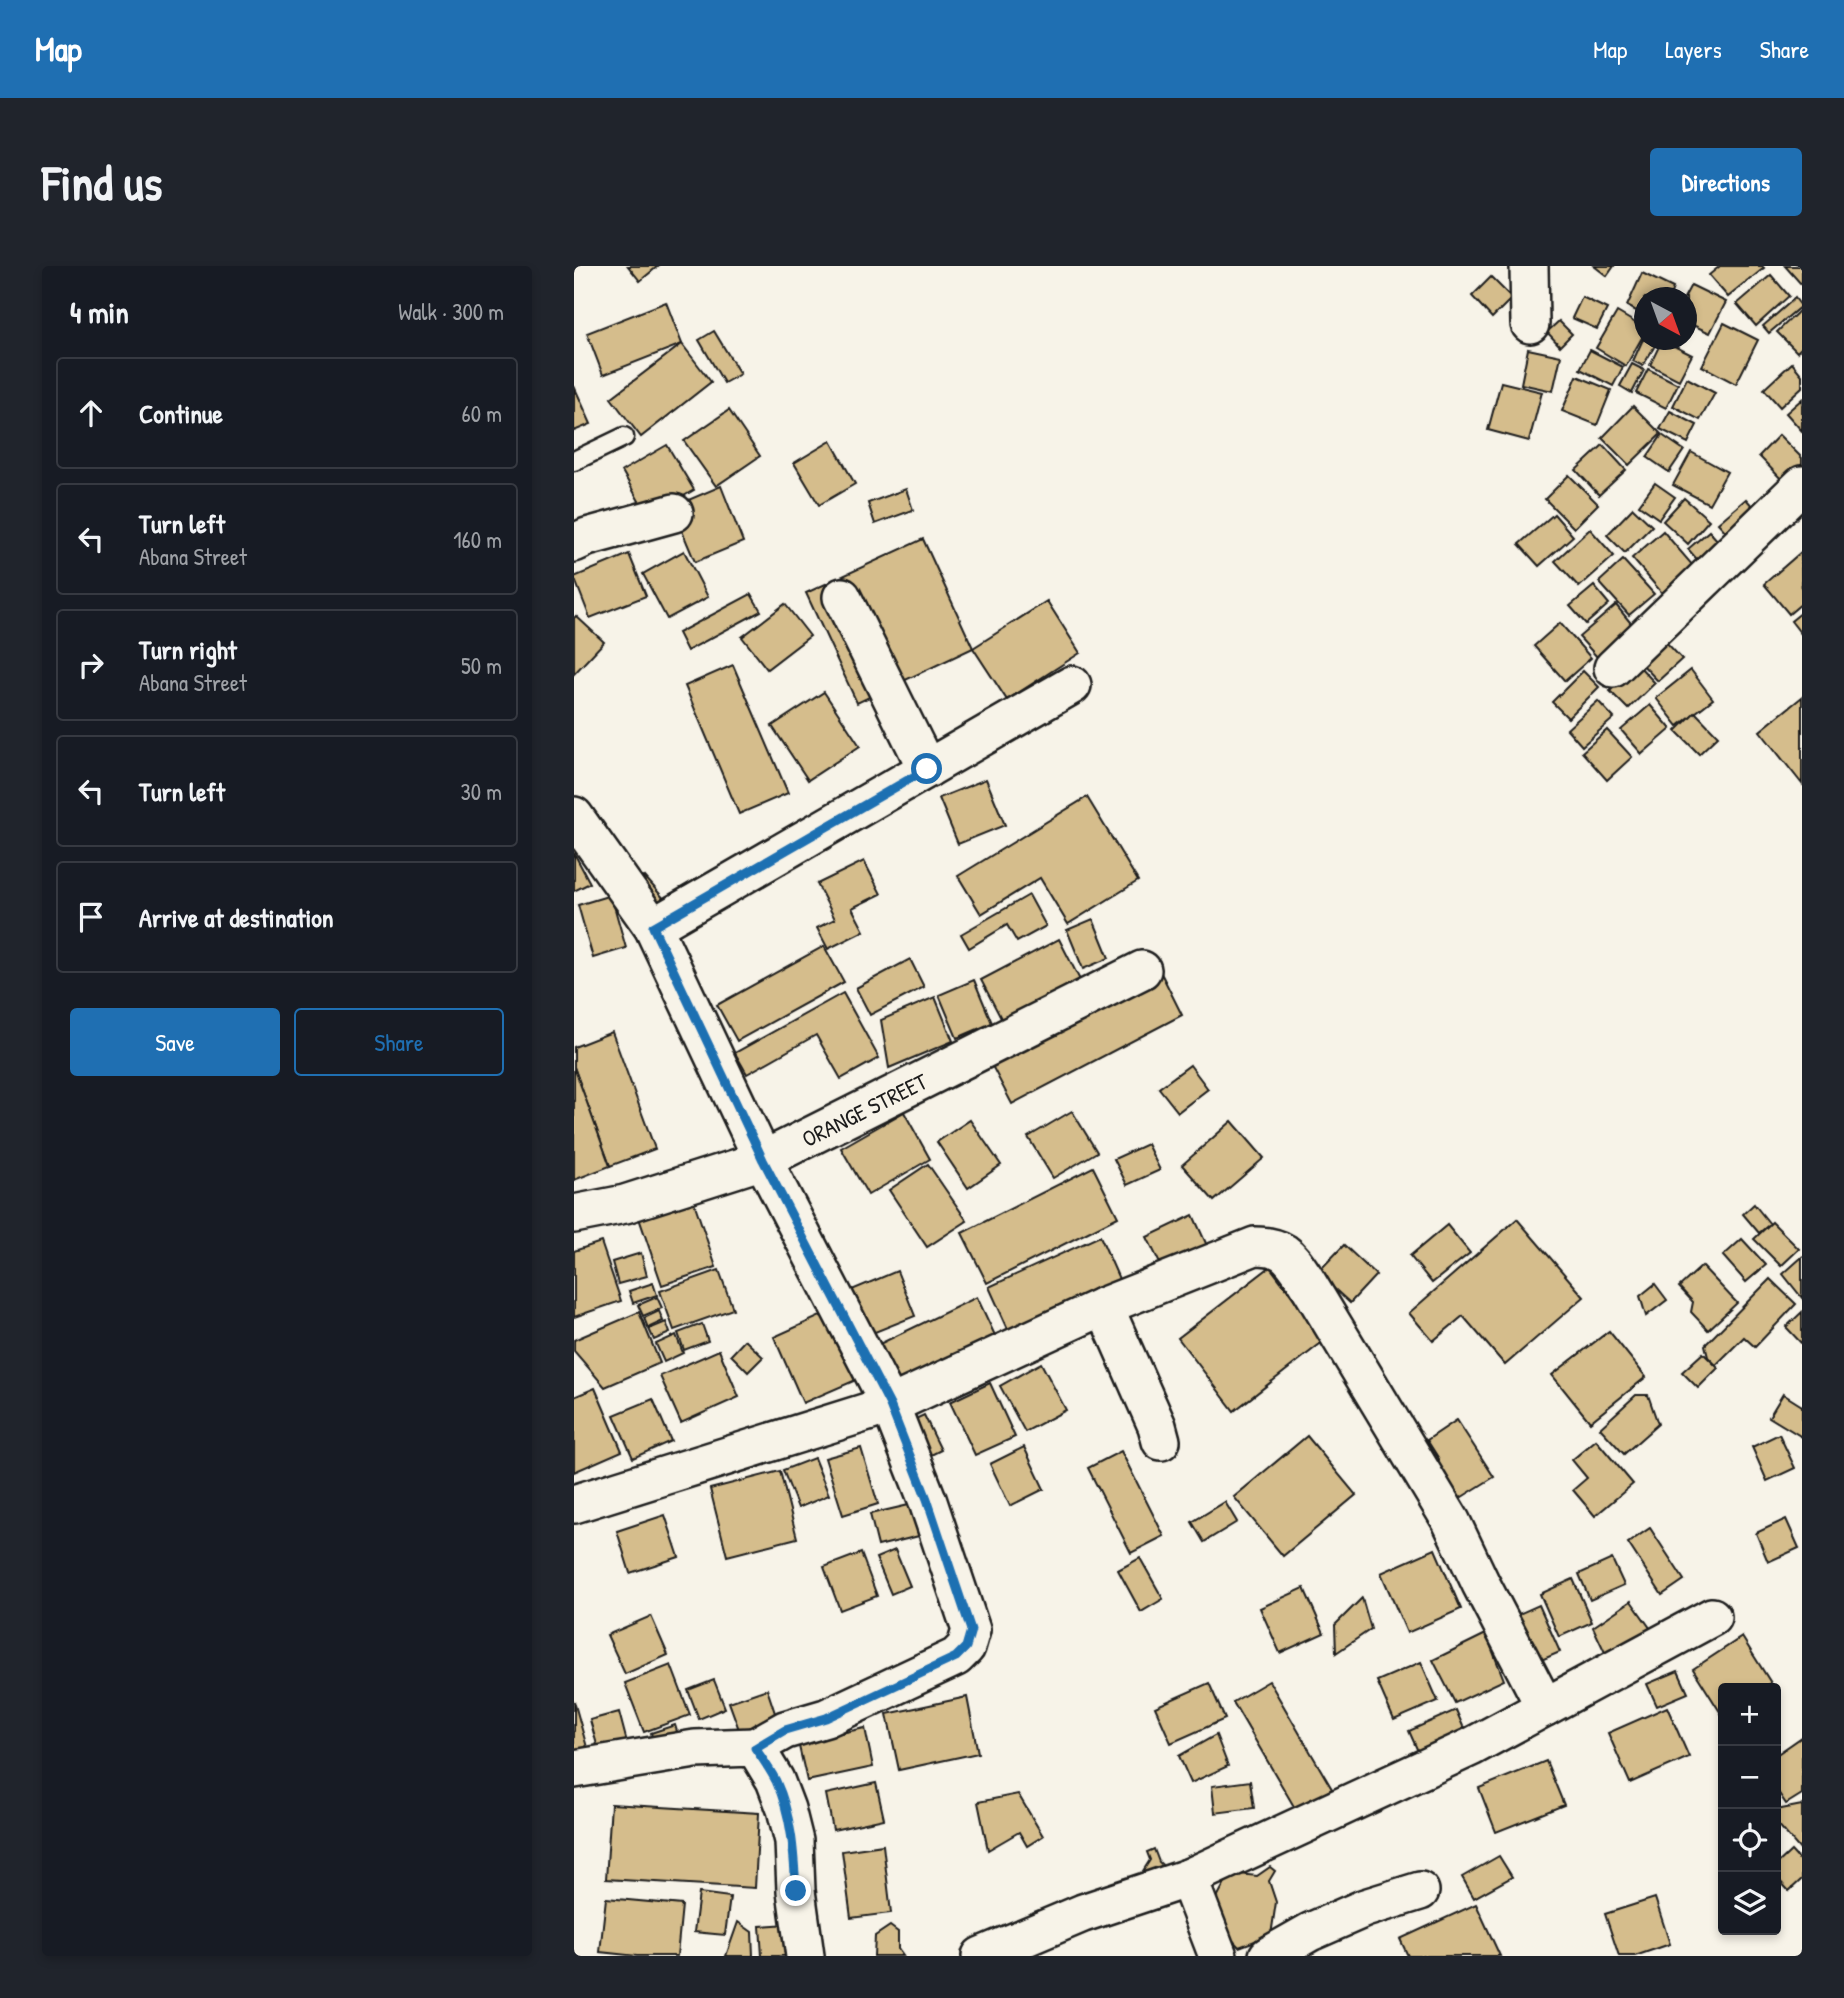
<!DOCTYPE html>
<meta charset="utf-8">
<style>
body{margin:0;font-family:"Patrick Hand",sans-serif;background:#20242c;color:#f1f3f6}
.controls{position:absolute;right:21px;bottom:21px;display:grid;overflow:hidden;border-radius:7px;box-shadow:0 4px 10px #0003}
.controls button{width:63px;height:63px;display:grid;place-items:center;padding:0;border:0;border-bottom:2px solid #363941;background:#171b24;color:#f1f3f6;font:35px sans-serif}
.compass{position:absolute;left:1060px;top:21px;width:63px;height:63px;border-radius:50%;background:#171b24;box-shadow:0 4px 10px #0003;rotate:139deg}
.stop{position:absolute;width:21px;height:21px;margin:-16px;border:5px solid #1f6fb2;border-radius:50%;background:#fff}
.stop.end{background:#1f6fb2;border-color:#fff;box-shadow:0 2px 7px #0008}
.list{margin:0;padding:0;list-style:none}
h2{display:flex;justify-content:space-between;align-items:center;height:91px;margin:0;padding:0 28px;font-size:30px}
h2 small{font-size:23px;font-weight:400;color:#9ea1a6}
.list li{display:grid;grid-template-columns:46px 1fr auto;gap:21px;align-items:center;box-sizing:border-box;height:112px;margin:0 14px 14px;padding:0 14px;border:2px solid #363941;border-radius:7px}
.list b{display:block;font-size:26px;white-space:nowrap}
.list p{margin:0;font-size:23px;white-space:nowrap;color:#9ea1a6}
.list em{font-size:23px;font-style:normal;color:#9ea1a6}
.actions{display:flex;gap:14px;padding:21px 28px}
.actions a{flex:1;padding:16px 0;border:2px solid #1f6fb2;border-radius:7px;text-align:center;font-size:24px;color:#1f6fb2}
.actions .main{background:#1f6fb2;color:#fff}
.icon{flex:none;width:38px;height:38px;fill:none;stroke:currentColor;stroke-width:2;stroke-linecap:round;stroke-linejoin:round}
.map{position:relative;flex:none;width:1228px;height:1690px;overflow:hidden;border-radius:7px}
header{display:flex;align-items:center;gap:42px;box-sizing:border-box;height:98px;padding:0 35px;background:#1f6fb2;color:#fff}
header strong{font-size:33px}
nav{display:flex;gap:38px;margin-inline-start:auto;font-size:24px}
.intro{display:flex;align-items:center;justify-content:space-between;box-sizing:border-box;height:168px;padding:0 42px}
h1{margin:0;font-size:49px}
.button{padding:18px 32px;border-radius:7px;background:#1f6fb2;color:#fff;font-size:24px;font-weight:700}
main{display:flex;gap:42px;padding:0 42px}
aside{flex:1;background:#171b24;border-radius:7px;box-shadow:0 4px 10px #0003}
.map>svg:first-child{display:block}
.building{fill:#d5bd8c;stroke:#1c1c1c;stroke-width:2}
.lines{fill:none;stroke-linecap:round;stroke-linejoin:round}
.service-casing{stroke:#1c1c1c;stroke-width:23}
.minor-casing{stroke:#1c1c1c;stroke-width:42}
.service{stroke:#f7f3e8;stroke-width:18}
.minor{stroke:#f7f3e8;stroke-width:37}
.route{stroke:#1f6fb2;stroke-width:9}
.labels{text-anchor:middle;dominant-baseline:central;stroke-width:7;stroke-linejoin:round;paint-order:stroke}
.street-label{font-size:23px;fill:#1c1c1c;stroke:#f7f3e8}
</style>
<header>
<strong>Map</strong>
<nav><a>Map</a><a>Layers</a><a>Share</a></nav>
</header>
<div class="intro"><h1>Find us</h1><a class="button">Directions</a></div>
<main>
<aside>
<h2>4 min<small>Walk · 300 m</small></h2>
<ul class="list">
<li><svg class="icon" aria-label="ahead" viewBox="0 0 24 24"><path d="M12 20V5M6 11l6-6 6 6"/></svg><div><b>Continue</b></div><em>60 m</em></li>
<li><svg class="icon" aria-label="left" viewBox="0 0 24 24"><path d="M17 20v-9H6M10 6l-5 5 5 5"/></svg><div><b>Turn left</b><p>Abana Street</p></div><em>160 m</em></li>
<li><svg class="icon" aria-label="right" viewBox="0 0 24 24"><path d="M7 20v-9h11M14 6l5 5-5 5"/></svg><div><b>Turn right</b><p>Abana Street</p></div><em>50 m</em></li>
<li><svg class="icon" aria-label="left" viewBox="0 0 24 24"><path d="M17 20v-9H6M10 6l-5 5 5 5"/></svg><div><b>Turn left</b></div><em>30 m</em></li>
<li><svg class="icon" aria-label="arrive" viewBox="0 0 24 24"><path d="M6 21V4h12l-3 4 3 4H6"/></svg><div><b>Arrive at destination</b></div></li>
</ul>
<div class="actions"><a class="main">Save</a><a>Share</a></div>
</aside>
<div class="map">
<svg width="1228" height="1690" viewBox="0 0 1228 1690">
<rect width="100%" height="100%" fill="#f7f3e8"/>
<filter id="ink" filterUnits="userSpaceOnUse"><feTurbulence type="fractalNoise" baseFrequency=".0143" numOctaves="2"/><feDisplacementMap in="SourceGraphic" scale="14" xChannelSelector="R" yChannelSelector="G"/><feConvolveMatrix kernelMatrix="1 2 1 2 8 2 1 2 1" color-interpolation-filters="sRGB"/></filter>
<g filter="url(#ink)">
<g class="building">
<path d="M54 0H84L66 15Z"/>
<path d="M1020 0H1040L1033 10Z"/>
<path d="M1146 0H1188L1190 2 1154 31 1135 9Z"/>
<path d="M1211 0H1228V16L1227 18Z"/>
<path d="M1068 7 1099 22 1095 32H1070V49L1053 40Z"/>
<path d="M1197 9 1215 30 1182 60 1163 38Z"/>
<path d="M917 11 938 32 918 52 898 30Z"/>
<path d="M1117 19 1152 36 1136 67 1112 56V32H1110Z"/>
<path d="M1008 31 1033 43 1023 63 998 52Z"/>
<path d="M1221 32 1227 40 1195 67 1189 60Z"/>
<path d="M92 36 108 78 29 109 13 67Z"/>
<path d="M1227 43 1228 81 1223 86 1203 66Z"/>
<path d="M1043 46 1070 62V68L1052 100 1022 82Z"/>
<path d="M985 55 998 68 986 80 973 66Z"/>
<path d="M1150 57 1184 74 1162 118 1128 100Z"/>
<path d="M140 65 166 108 150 117 125 74Z"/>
<path d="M1070 71V74L1083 76 1069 100 1059 95Z"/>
<path d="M1088 74 1118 89 1105 114 1076 99Z"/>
<path d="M108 78 137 116 67 171 37 132Z"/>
<path d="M954 83 987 90 979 125 947 118Z"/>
<path d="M1016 84 1049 101 1039 120 1006 103Z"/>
<path d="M1218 97 1228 109V121L1206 141 1190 123Z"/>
<path d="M1058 98 1070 104 1058 127 1046 120Z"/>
<path d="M1074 103 1104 118 1092 142 1062 127Z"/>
<path d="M1003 110 1037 124 1023 159 988 145Z"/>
<path d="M1113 112 1141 127 1126 154 1099 140Z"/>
<path d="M927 116 968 126 955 175 914 164Z"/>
<path d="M0 120 17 158 0 165Z"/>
<path d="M1228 133V165L1212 147Z"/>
<path d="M1059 140 1087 168 1055 199 1028 172Z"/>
<path d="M155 144 186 190 142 220 110 175Z"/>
<path d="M1096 145 1123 159 1114 177 1086 163Z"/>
<path d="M1088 169 1110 184 1095 206 1073 191Z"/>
<path d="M1205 169 1228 192V198L1210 216 1185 190Z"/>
<path d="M257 175 281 218 245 239 220 197Z"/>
<path d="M93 179 120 224 74 251 48 205Z"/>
<path d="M1029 179 1052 204 1025 229 1002 204Z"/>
<path d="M1117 186 1153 206 1135 238 1099 219Z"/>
<path d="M995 209 1024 238 1000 262 971 233Z"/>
<path d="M1081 217 1101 231 1085 253 1065 239Z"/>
<path d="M147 220 169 276 121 296 98 241Z"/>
<path d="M332 223 339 244 301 258 294 237Z"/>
<path d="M1110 232 1135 254 1114 278 1089 255Z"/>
<path d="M1172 233 1188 251 1160 275 1144 257Z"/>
<path d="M1059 242 1078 260 1051 287 1033 269Z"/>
<path d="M980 248 999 270 965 300 945 278Z"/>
<path d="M1016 263 1040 290 1005 321 981 295Z"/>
<path d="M1089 265 1120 301 1088 327 1058 292Z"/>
<path d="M1135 265 1155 287 1134 306 1114 283Z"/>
<path d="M349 273 399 382 283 437 232 327Z"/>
<path d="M110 285 134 331 93 353 69 308Z"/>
<path d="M1227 286 1228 337 1215 348 1190 318Z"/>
<path d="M55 288 72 330 16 352 0 311Z"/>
<path d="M1049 294 1080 328 1055 349 1025 316Z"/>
<path d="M1020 320 1035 338 1012 358 996 340Z"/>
<path d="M177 328 187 345 113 385 104 367Z"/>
<path d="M473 335 506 387 433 434 399 382Z"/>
<path d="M211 338 236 370 193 403 168 371Z"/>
<path d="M1042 339 1060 361 1024 392 1005 371Z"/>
<path d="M1228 346V369L1217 355Z"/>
<path d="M2 350 30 376 0 408V352Z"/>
<path d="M986 357 1017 392 991 415 960 380Z"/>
<path d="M1089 373 1108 393 1084 415 1065 395Z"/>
<path d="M159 399 214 527 165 548 111 420Z"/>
<path d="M1064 399 1081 417 1054 443 1036 425Z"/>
<path d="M1117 404 1139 433 1104 460 1082 432Z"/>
<path d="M1009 405 1025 421 994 452 978 436Z"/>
<path d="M250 426 286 480 234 514 198 460Z"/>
<path d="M1228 431V518L1186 465Z"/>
<path d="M1024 435 1040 452 1008 480 993 463Z"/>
<path d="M1076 439 1097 463 1068 488 1047 464Z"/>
<path d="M1121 446 1144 470 1125 488 1102 465Z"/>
<path d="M1033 464 1058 491 1033 514 1008 486Z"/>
<path d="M412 513 431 559 384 578 365 532Z"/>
<path d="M513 531 564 615 494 658 466 612 407 648 384 610Z"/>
<path d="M0 587 16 617 0 625Z"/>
<path d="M290 595 307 628 278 642 290 665 254 683 243 662 261 653 243 618Z"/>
<path d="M71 611 91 634 74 648 54 625Z"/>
<path d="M37 629 52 682 19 692 4 639Z"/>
<path d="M455 629 472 660 443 676 433 659 395 682 387 668Z"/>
<path d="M519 653 535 692 509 703 493 664Z"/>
<path d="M485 673 508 718 430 758 407 714Z"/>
<path d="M250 680 270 716 163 775 143 739Z"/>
<path d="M336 693 350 721 296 749 282 722Z"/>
<path d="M587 707 608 749 438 838 416 796Z"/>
<path d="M400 714 418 757 383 772 365 729Z"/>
<path d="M269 727 305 792 267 813 242 769 173 808 161 787Z"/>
<path d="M361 731 379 775 315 802 307 754Z"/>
<path d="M38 766 81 883 36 900 0 801V781Z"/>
<path d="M616 799 634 823 604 846 585 822Z"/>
<path d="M0 801 36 900 0 914Z"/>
<path d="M498 845 523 886 479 912 454 871Z"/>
<path d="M330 846 356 893 294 929 267 882Z"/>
<path d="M396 854 427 899 394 922 363 876Z"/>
<path d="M658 855 690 892 640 935 608 899Z"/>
<path d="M573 878 586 904 553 919 540 893Z"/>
<path d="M354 898 393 955 353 981 315 924Z"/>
<path d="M519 901 544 951 413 1017 388 967Z"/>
<path d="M119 933 142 1001 88 1019 65 952Z"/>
<path d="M1180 938 1196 958 1185 967 1169 948Z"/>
<path d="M619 949 636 986 591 1008 573 971Z"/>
<path d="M943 953 1010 1031 931 1099 889 1050 859 1075 835 1047Z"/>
<path d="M1198 956 1225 983 1207 1000 1180 973Z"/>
<path d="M873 959 896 987 858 1017 836 990Z"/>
<path d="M526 970 549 1022 438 1072 415 1021Z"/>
<path d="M1168 973 1192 999 1172 1016 1149 990Z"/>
<path d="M27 976 47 1035 0 1051V985Z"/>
<path d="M770 979 802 1009 776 1037 743 1007Z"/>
<path d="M67 987 73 1010 44 1018 38 996Z"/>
<path d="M1228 991V1032L1209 1008Z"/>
<path d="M1128 1000 1163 1037 1134 1064 1117 1046 1119 1036 1105 1021Z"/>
<path d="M696 1001 751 1074 660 1145 604 1072Z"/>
<path d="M145 1004 159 1043 100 1064 86 1025Z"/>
<path d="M323 1005 341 1050 291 1070 273 1026Z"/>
<path d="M1196 1013 1222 1038 1181 1081 1170 1071 1142 1099 1134 1091 1131 1079Z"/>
<path d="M79 1017 83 1029 59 1037 55 1025Z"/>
<path d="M1081 1018 1093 1034 1072 1050 1066 1030Z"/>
<path d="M83 1031 88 1042 69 1050 64 1039Z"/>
<path d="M403 1031 425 1078 318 1130 295 1083Z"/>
<path d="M85 1045 89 1055 74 1062 70 1052Z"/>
<path d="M65 1046 86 1097 31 1121 0 1085V1074Z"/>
<path d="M1228 1046V1078L1212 1061Z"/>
<path d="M253 1047 282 1114 229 1137 200 1071Z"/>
<path d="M92 1056 96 1067 80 1074 75 1063Z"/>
<path d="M128 1058 134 1075 110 1084 104 1067Z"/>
<path d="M1035 1065 1072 1111 1016 1156 978 1109Z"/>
<path d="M102 1069 109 1087 90 1096 82 1078Z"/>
<path d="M171 1074 189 1091 174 1106 157 1089Z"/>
<path d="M145 1084 165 1131 107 1157 86 1110Z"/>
<path d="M1129 1087 1144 1102 1124 1122 1108 1106Z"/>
<path d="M467 1097 492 1144 451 1166 426 1120Z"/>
<path d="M416 1117 441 1171 401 1189 376 1136Z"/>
<path d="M21 1122 48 1185 0 1206V1131Z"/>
<path d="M1209 1128 1228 1140V1171L1195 1151Z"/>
<path d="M1062 1129H1074L1084 1158 1050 1188 1026 1162Z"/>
<path d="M79 1133 97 1175 59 1192 40 1149Z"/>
<path d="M350 1149 367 1184 343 1196 326 1160Z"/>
<path d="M883 1154 920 1211 880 1236 864 1211 865 1193 853 1174Z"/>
<path d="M1205 1168 1221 1202 1193 1215 1178 1181Z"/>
<path d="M733 1170 782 1229 709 1290 660 1231Z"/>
<path d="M1022 1174 1059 1218 1021 1250 999 1224 1013 1212 998 1194Z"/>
<path d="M450 1181 470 1223 436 1240 416 1198Z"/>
<path d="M287 1182 304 1238 269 1249 251 1192Z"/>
<path d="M547 1185 590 1270 557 1287 514 1202Z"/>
<path d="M240 1192 255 1229 224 1242 209 1204Z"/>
<path d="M206 1205 223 1272 153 1290 136 1223Z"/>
<path d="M651 1236 663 1256 630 1276 618 1256Z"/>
<path d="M335 1239 353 1268 304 1280 296 1248Z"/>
<path d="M91 1249 105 1291 56 1307 43 1265Z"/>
<path d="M1212 1253 1225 1282 1194 1296 1182 1267Z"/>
<path d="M1076 1262 1110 1314 1088 1329 1054 1277Z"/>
<path d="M861 1283 887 1343 833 1367 807 1307Z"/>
<path d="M321 1284 336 1320 317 1328 302 1292Z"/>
<path d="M287 1287 303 1330 266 1344 250 1301Z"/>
<path d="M566 1292 589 1333 567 1346 544 1304Z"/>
<path d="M1038 1293 1050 1319 1016 1334 1005 1308Z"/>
<path d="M999 1313 1018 1356 985 1371 966 1328Z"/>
<path d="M730 1322 750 1367 706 1387 686 1342Z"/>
<path d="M788 1332 797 1363 762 1387 761 1359Z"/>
<path d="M1057 1335 1081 1369 1034 1393 1019 1361Z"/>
<path d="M965 1339 986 1386 958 1398 938 1351Z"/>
<path d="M77 1350 94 1389 51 1408 33 1369Z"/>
<path d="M912 1368 930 1414 881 1437 859 1394Z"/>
<path d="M1168 1371 1197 1417 1189 1422H1149L1148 1449 1119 1403Z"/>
<path d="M847 1396 864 1435 820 1454 803 1415Z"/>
<path d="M97 1399 116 1449 70 1466 51 1417Z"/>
<path d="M1104 1405 1114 1427 1083 1440 1073 1418Z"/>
<path d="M140 1414 151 1442 125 1453 114 1424Z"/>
<path d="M695 1415 758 1523 722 1544 659 1436Z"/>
<path d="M635 1417 651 1453 597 1477 581 1441Z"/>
<path d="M193 1423 204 1456 167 1469 155 1436Z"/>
<path d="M393 1431 404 1487 325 1504 313 1448Z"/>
<path d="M0 1435 16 1492 0 1497Z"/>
<path d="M1093 1441 1115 1491 1056 1517 1034 1467Z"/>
<path d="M882 1444 897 1479 850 1499 835 1465Z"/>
<path d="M45 1446 55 1484 27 1493 16 1454Z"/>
<path d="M101 1459 106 1475 81 1482 77 1467Z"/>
<path d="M291 1462 299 1501 233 1515 224 1476Z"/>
<path d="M642 1469 654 1500 617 1517 605 1490Z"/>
<path d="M1228 1471V1528L1212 1538 1202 1523V1489Z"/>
<path d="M972 1495 990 1539 922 1566 905 1522Z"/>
<path d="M676 1515 680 1542 641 1547 638 1520Z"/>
<path d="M302 1517 310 1553 259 1564 252 1528Z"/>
<path d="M444 1528 469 1570 453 1580 445 1566 414 1584 404 1536Z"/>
<path d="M37 1538 185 1547 181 1622 32 1613Z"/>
<path d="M1228 1539V1586L1202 1556V1544Z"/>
<path d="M309 1579 317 1647 277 1652 268 1585Z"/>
<path d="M580 1583 585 1596 595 1605 567 1608 576 1594 573 1586Z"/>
<path d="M1217 1585 1228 1597V1613L1215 1625 1202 1611V1599Z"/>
<path d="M925 1590 938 1611 900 1632 888 1611Z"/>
<path d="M696 1601 701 1605 695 1615 702 1636 697 1669 665 1681 644 1658 637 1643 656 1607 683 1610Z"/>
<path d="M125 1627 156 1631 151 1669 120 1666Z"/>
<path d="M32 1632 108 1639 103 1690H63L26 1686Z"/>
<path d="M1081 1632 1096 1678 1061 1690H1045L1031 1648Z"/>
<path d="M902 1638 926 1690H834L826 1673Z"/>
<path d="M164 1656 178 1666 179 1690H152Z"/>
<path d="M214 1658 217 1690H188L186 1660Z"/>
<path d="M316 1660 324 1666V1683L329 1690H300L301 1670Z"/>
</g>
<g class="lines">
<defs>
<path id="service" d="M0 195 50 171"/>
<g id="minor">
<path d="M955 0 956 58"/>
<path d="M0 277 13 271 100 247"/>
<path d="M268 331 353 503"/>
<path d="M1039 402 1228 219"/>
<path d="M0 550 79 661 189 894 316 1139 353 1233 397 1364 392 1381 382 1391 252 1452 211 1464 181 1481"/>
<path d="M79 661 498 419"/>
<path id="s1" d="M0 948 51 938 189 894 568 704"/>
<path d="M530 1040 583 1160 587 1175"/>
<path d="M0 1238 316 1139 530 1040 681 980C710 980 715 989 730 1011L877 1255 907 1318 971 1441"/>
<path d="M0 1503 121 1483 181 1481 201 1514 212 1543 220 1575 222 1625 231 1690"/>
<path d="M614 1612 644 1690"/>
<path d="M407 1690 509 1647 614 1612 897 1481 1138 1351"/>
<path d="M694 1690 736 1666 791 1642 846 1625"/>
</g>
</defs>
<use href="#service" class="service-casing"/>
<use href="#minor" class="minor-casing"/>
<use href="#service" class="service"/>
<use href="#minor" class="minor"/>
</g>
</g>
<g class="lines" filter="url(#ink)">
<path class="route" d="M222 1625C220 1587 218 1550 202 1515 196 1503 188 1492 181 1482L211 1464 252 1452 382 1391 392 1381 397 1364 353 1233 316 1139 189 894 79 661 353 503"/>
</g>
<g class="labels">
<g class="street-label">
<text stroke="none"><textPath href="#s1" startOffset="310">ORANGE STREET</textPath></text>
</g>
</g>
</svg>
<div class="controls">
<button>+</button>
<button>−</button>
<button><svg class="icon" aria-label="locate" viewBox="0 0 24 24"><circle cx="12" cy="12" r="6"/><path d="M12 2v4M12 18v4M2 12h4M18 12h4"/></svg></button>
<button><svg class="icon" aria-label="layers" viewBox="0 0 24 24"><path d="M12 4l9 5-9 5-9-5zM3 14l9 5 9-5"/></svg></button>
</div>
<svg class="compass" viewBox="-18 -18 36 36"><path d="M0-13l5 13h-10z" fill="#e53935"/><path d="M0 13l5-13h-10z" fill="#9ea1a6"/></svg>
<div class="stop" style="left:353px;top:503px"></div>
<div class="stop end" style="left:222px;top:1625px"></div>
</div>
</main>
